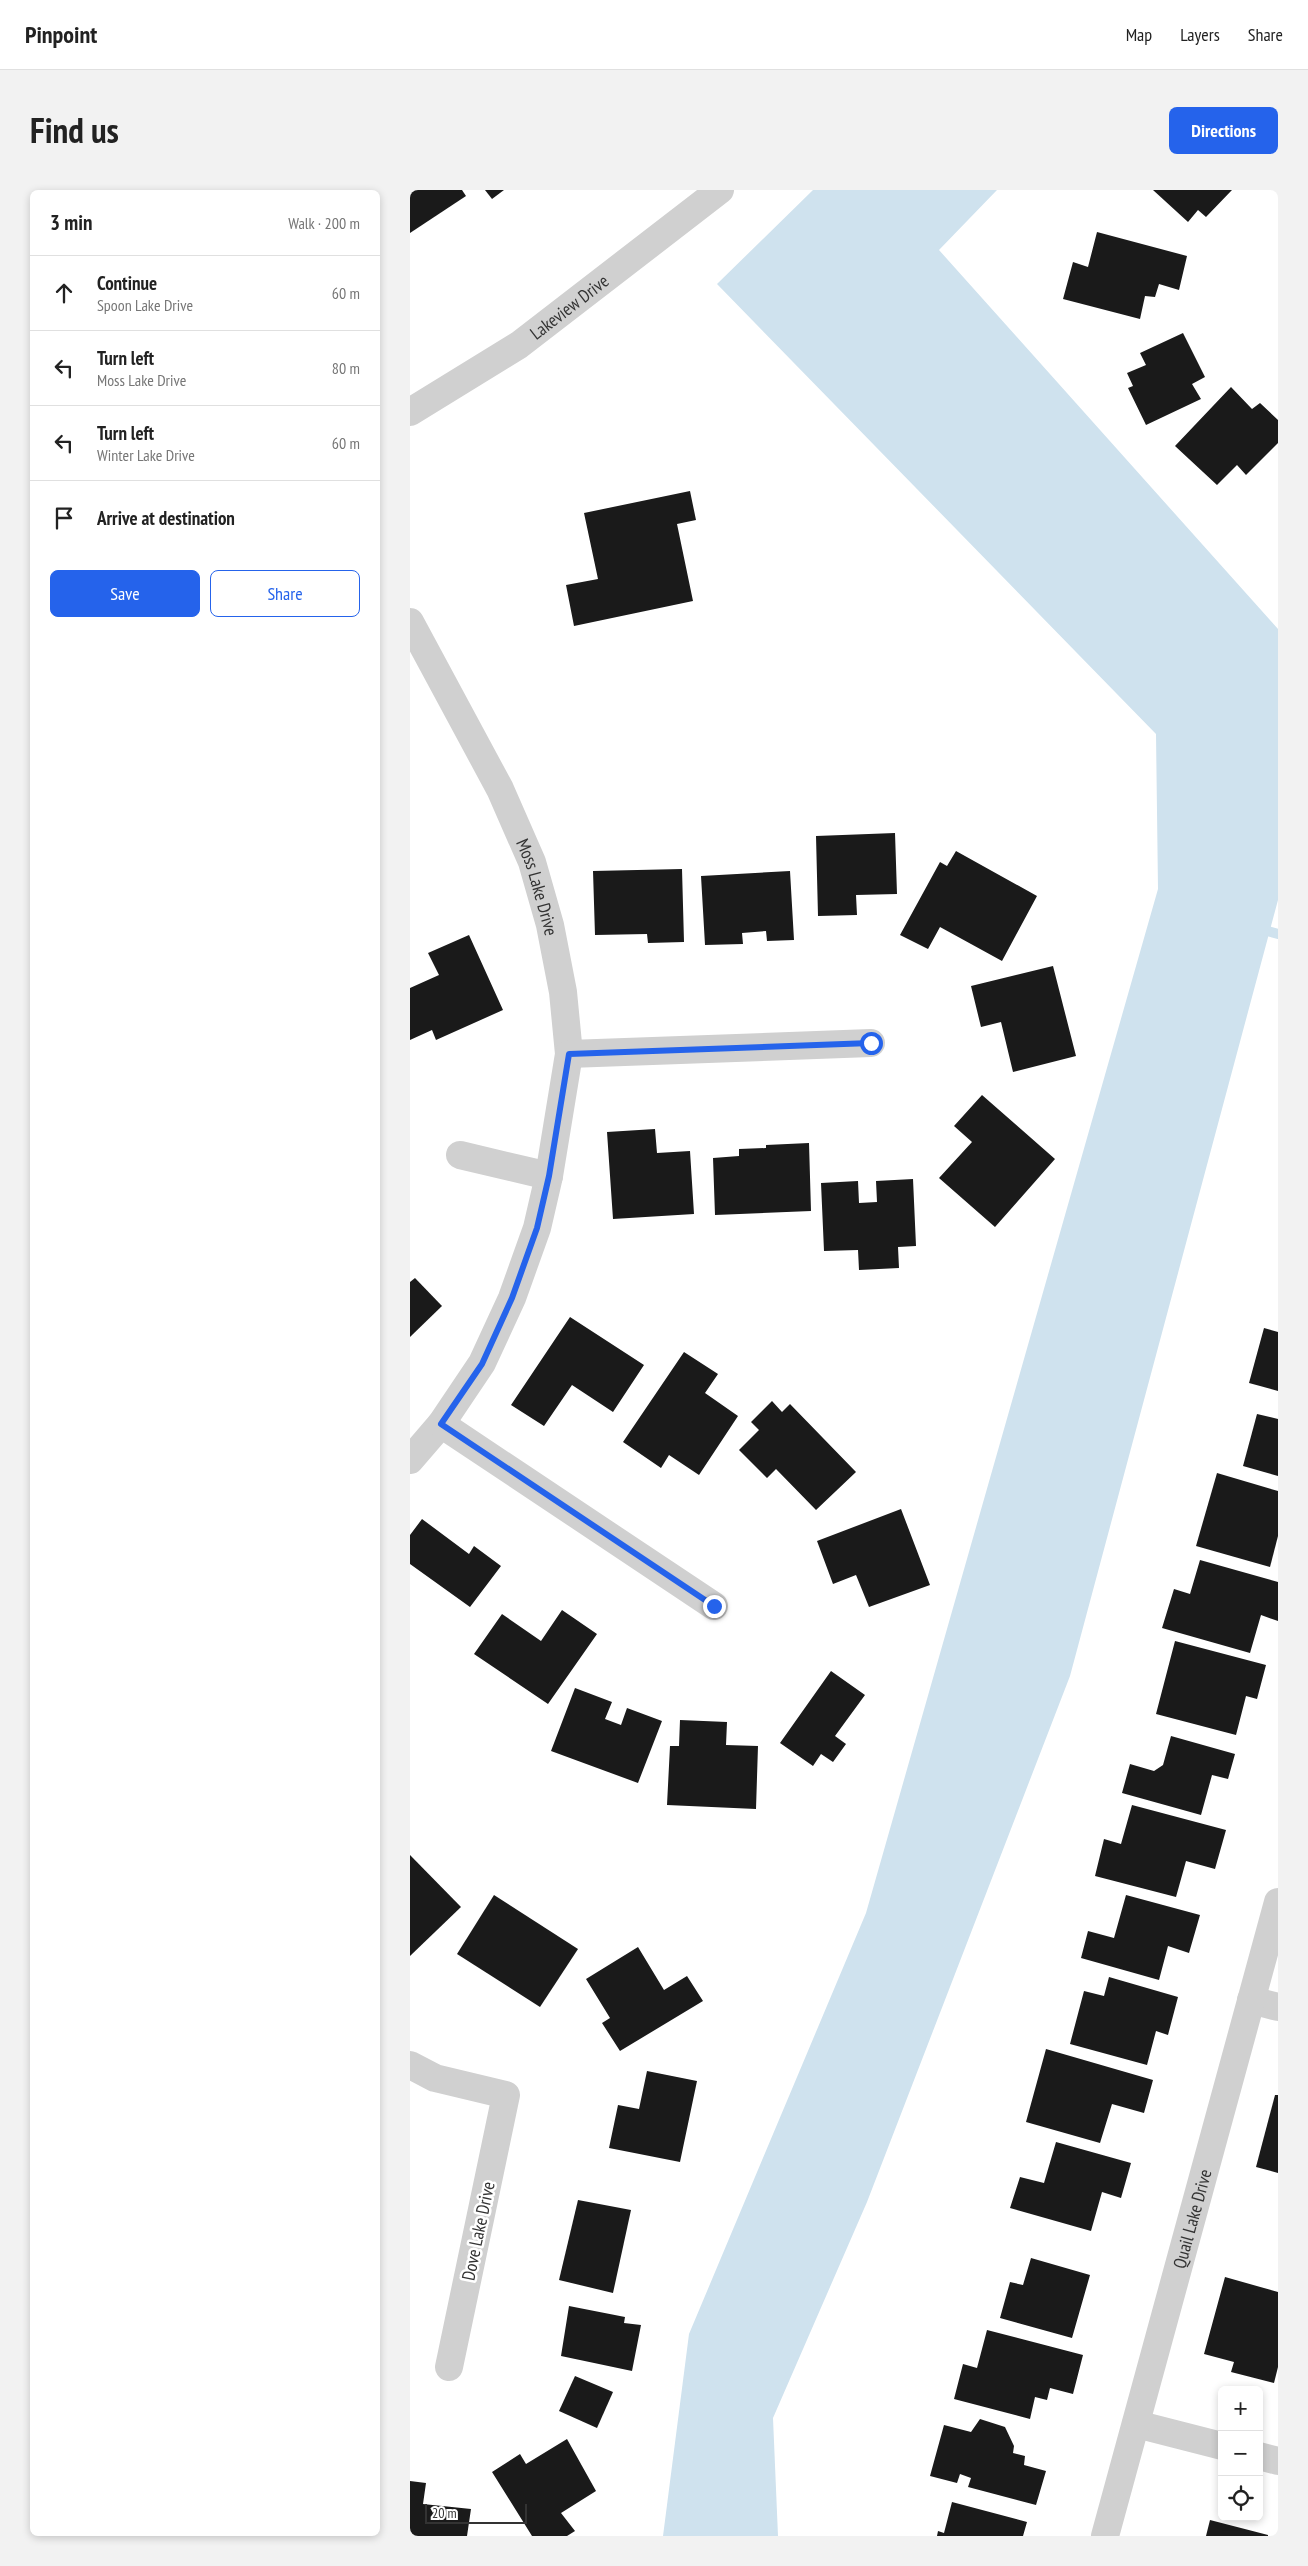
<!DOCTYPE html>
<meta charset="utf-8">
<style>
body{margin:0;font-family:"PT Sans Narrow",sans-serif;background:#f2f2f2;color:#222}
.controls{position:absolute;right:15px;bottom:15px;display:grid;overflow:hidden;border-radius:8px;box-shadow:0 2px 8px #0003}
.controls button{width:45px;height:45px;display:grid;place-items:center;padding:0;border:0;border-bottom:1px solid #e0e0e0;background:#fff;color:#222;font:25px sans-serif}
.scale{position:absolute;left:15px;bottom:12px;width:102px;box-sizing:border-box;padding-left:5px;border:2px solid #333;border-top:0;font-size:14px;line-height:18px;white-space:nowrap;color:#333;-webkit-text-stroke:4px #fff;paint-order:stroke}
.stop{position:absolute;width:15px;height:15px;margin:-11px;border:4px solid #2563eb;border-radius:50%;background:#fff}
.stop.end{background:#2563eb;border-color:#fff;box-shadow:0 1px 5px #0008}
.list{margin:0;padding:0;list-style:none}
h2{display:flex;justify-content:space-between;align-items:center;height:65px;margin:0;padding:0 20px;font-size:21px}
h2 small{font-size:16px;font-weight:400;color:#767676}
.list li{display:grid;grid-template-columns:32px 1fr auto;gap:15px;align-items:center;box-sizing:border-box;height:75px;padding:0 20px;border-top:1px solid #e0e0e0}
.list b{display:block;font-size:19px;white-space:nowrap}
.list p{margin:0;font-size:16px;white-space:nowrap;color:#767676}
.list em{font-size:16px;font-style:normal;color:#767676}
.actions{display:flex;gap:10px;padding:15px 20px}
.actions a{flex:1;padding:11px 0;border:1px solid #2563eb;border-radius:8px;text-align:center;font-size:18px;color:#2563eb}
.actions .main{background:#2563eb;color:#fff}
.icon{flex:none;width:28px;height:28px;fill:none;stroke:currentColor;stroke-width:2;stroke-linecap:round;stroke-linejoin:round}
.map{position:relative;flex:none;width:868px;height:2346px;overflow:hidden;border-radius:8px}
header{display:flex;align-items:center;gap:30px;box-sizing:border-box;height:70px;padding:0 25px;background:#fff;border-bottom:1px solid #e0e0e0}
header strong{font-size:24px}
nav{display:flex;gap:28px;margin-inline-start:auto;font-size:18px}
.intro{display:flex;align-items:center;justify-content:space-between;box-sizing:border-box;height:120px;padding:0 30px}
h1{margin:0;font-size:35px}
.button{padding:12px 22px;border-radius:8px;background:#2563eb;color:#fff;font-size:18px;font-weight:700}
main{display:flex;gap:30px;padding:0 30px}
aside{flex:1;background:#fff;border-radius:8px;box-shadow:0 2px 8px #0003}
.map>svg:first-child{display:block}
.water{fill:#cfe2ee}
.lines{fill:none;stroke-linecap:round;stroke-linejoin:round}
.stream{stroke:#cfe2ee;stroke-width:10}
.building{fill:#1a1a1a}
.minor{stroke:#d0d0d0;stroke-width:28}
.route{stroke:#2563eb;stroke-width:6}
.labels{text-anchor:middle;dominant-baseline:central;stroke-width:5;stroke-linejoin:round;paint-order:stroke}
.street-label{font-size:18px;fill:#333;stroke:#fff}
</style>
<header>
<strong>Pinpoint</strong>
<nav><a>Map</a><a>Layers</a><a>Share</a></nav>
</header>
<div class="intro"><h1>Find us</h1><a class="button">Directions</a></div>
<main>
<aside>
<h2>3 min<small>Walk · 200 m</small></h2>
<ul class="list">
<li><svg class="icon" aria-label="ahead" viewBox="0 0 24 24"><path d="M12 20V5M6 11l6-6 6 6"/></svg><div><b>Continue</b><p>Spoon Lake Drive</p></div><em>60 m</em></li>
<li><svg class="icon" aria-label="left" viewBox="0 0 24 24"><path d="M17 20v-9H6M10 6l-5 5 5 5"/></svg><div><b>Turn left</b><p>Moss Lake Drive</p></div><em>80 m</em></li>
<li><svg class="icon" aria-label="left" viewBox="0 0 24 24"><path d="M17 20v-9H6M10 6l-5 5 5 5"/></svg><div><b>Turn left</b><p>Winter Lake Drive</p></div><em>60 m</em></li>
<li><svg class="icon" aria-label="arrive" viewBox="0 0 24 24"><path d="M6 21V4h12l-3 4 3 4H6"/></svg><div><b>Arrive at destination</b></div></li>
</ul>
<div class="actions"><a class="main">Save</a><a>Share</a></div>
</aside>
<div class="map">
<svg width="868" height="2346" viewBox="0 0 868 2346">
<rect width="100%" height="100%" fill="#fff"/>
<path class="water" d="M403 0H587L529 60 868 439V710L660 1486 457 2012 363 2228 368 2346H253L279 2144 456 1723 748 699 746 544 307 94Z"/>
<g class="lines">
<path class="stream" d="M847 738 868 744"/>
</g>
<g class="building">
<path d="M0 0H52L56 6 0 43Z"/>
<path d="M75 0H94L82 9Z"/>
<path d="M743 0H822L796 27 788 20 778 32Z"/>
<path d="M687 42 777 66 769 100 749 94 745 107 735 106 730 129 653 109 663 72 678 77Z"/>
<path d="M773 143 795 187 782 194 791 209 736 235 718 198 723 196 717 183 736 175 730 163Z"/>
<path d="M821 197 842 219 850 213 868 230V253L836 285 827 275 807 295 765 256Z"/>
<path d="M280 301 286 330 267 334 283 411 164 436 156 395 188 389 174 323Z"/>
<path d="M485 643 487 704 446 705 447 725 408 726 406 646Z"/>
<path d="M546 661 627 706 592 771 530 737 518 759 490 745 530 672 537 676Z"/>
<path d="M272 679 274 752 238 753 237 744 185 745 183 681Z"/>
<path d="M380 681 384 750 357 751 356 741 332 743 333 754 295 755 291 686Z"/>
<path d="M59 745 93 820 26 850 22 840 0 850V798L29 785 18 763Z"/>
<path d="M643 776 666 866 603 882 591 832 571 837 561 796Z"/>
<path d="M572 905 645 969 585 1037 529 988 562 952 544 936Z"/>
<path d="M245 939 247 963 280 961 284 1024 203 1029 197 942Z"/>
<path d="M399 953 401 1021 305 1025 303 968 329 966V959L356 958V955Z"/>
<path d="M503 989 506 1056 488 1057 489 1078 449 1080 448 1060 414 1061 411 993 448 991 449 1013 467 1012 466 991Z"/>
<path d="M5 1088 32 1116 0 1147V1092Z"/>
<path d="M160 1127 234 1175 203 1222 162 1195 134 1236 101 1215Z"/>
<path d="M854 1138 868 1142V1201L839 1193Z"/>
<path d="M274 1162 308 1184 295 1203 328 1226 289 1285 259 1265 251 1278 213 1252Z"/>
<path d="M362 1211 372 1222 380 1214 446 1282 406 1320 366 1279 357 1288 329 1260 349 1240 341 1232Z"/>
<path d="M847 1224 868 1229V1286L833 1276Z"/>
<path d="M807 1283 868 1301V1346L860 1377 786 1356Z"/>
<path d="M491 1319 520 1395 459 1417 446 1385 423 1394 407 1351Z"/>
<path d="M12 1329 59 1364 64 1356 91 1376 60 1417 0 1374V1345Z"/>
<path d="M790 1370 868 1392V1431L851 1425 840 1463 752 1438 764 1399 780 1404Z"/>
<path d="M152 1420 187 1444 138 1514 64 1464 92 1424 131 1451Z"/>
<path d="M765 1451 856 1475 847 1509 836 1506 826 1545 746 1524Z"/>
<path d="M421 1481 455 1505 425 1546 436 1554 423 1572 411 1564 403 1576 370 1553Z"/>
<path d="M165 1498 202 1512 195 1529 211 1535 217 1518 252 1531 228 1593 141 1561Z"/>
<path d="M270 1530 317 1532 316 1555 348 1556 346 1619 257 1615 260 1556H269Z"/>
<path d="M761 1546 825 1564 818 1589 802 1585 791 1625 712 1603 720 1574 744 1581 753 1575Z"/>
<path d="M722 1615 816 1640 805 1679 776 1671 766 1707 685 1686 694 1649 711 1654Z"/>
<path d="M0 1665 51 1717 0 1766Z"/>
<path d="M84 1705 168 1759 130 1817 47 1764Z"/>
<path d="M716 1705 790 1725 779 1763 758 1756 749 1790 671 1768 678 1741 704 1748Z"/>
<path d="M228 1757 254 1800 277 1786 293 1811 210 1861 192 1833 200 1828 176 1789Z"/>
<path d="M699 1787 768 1807 758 1845 746 1841 737 1875 660 1854 674 1801 694 1806Z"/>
<path d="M636 1859 743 1890 734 1923 702 1914 690 1953 616 1932Z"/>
<path d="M237 1881 287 1891 270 1972 199 1958 208 1915 229 1919Z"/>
<path d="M865 1905H868V1983L846 1977Z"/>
<path d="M646 1952 721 1973 711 2008 692 2002 681 2041 600 2018 610 1987 634 1993Z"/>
<path d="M168 2010 221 2020 203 2103 149 2090Z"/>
<path d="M621 2068 680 2085 662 2148 590 2128 600 2092 613 2095Z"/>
<path d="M815 2087 868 2102V2177L864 2193 821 2182 824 2172 794 2164Z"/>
<path d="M159 2116 215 2127 214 2133 231 2135 222 2181 151 2166Z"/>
<path d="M577 2140 673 2165 663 2204 640 2198 637 2210 625 2207 620 2229 544 2209 553 2174 567 2178Z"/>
<path d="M165 2186 203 2202 187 2238 149 2221Z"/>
<path d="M570 2229 595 2237 604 2256 603 2263 615 2266 614 2275 636 2281 626 2315 558 2297 561 2288 550 2284 547 2293 520 2286 534 2235 561 2242Z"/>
<path d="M157 2249 186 2301 151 2323 165 2341 157 2346H122L82 2282 110 2264 116 2274Z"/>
<path d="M0 2291 16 2293 13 2314 61 2319 57 2346H0Z"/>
<path d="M542 2312 617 2332 613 2346H527L528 2341 534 2343Z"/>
<path d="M800 2330 858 2345V2346H796Z"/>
</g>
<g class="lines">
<g class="minor">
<path id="s1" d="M0 222 109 155 310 0"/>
<path id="s2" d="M0 432 90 599 122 672 140 735 153 802 159 864 139 986 127 1038 102 1108 72 1173 31 1234 0 1270"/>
<path d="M159 864 461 853"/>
<path d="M50 965 139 986"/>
<path d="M31 1234 304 1416"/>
<path d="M841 1810 868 1817"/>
<path d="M0 1875 25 1888 96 1905 39 2177"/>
<path d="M726 2234 812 2256"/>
<path d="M849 2266 868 2271"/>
<path id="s3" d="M695 2346 868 1712"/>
</g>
</g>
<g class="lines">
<path class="route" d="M304 1416 31 1234 72 1174 102 1108 127 1038 139 986 159 864 461 853"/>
</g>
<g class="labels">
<g class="street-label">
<text stroke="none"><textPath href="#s1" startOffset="191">Lakeview Drive</textPath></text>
<text stroke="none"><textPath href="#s2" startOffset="295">Moss Lake Drive</textPath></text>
<text stroke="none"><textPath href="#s3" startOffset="329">Quail Lake Drive</textPath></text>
<text transform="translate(68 2041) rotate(-78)">Dove Lake Drive</text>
</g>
</g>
</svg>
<div class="controls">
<button>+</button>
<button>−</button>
<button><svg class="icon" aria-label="locate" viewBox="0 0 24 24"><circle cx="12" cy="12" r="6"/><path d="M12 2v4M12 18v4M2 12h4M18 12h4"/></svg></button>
</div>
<div class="scale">20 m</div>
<div class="stop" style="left:461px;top:853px"></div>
<div class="stop end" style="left:304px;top:1416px"></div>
</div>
</main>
